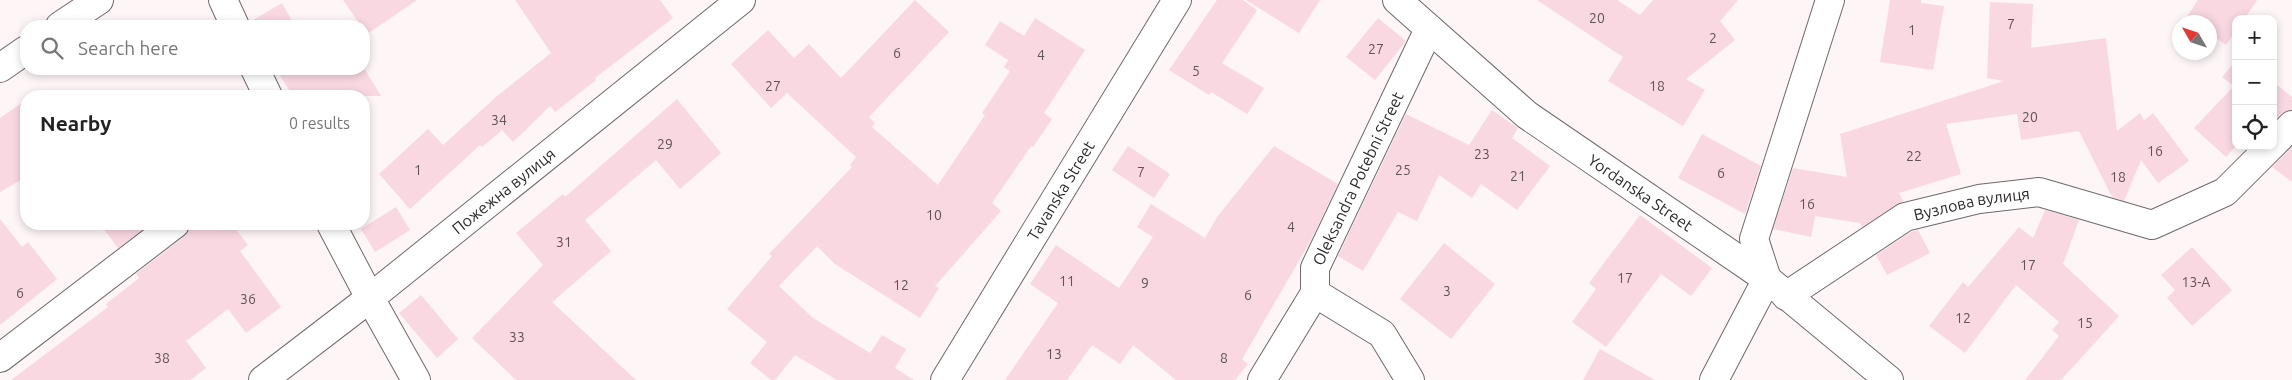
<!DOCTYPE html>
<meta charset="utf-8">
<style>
body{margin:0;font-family:Ubuntu,sans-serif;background:#f2f2f2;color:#222}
.controls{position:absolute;right:15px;top:15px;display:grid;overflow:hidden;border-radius:10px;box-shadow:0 2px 8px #0003}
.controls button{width:45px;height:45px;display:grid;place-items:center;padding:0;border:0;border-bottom:1px solid #e0e0e0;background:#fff;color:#222;font:25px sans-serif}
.compass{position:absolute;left:2172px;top:15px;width:45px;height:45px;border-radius:50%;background:#fff;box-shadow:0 2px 8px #0003;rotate:309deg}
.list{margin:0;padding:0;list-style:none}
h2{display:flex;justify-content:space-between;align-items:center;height:65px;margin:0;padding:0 20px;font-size:21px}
h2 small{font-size:16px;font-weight:400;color:#767676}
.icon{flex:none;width:28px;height:28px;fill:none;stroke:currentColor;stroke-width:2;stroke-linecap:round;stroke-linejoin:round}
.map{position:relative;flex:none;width:2292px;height:380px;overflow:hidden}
.search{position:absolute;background:#fff;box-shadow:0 2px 8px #0003;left:20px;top:20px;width:350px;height:55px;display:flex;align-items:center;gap:12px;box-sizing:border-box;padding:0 18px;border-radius:20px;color:#767676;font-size:19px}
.panel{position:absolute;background:#fff;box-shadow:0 2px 8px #0003;left:20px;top:90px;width:350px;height:140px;border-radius:20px}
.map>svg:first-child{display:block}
.building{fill:#fad8e2}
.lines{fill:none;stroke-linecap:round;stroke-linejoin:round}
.minor-casing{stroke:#70696b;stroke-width:30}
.minor{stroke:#fff;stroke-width:28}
.labels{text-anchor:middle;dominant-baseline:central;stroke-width:4;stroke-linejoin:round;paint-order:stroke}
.number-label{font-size:14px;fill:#605457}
.street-label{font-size:16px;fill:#2c2829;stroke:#fef5f7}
</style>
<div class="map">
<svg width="2292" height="380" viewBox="0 0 2292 380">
<rect width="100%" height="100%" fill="#fef5f7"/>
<g class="building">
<path d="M343 0H417L367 34 364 26H361Z"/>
<path d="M515 0H660L673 18 595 78 596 80 555 112 550 106 513 142 502 130 482 147 480 145 410 209 379 174 428 129 443 145 497 96 551 53Z"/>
<path d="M915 0 949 32 869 117 875 123 872 127 938 185 985 115 982 113 1010 71 1004 67 1008 60 985 45 1000 21 1024 36 1035 18 1085 50 1044 113 1052 119 1033 147 1031 146 992 203 1001 211 935 286 939 288 920 318 835 264 817 246 779 286 813 318 870 353 882 335 906 349 895 368 914 380H837L795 355 775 380H771L750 363 767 342 727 309 772 256 769 254 852 167 850 165 856 157 787 93 771 108 731 64 768 30 794 58 809 44 841 78Z"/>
<path d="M1217 0H1243L1257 10 1222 63 1264 88 1247 114 1211 92 1209 95 1169 70Z"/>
<path d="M1246 0H1320L1299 33Z"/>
<path d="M1537 0H1617L1640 15 1653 0H1738L1720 21 1735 40 1686 79 1705 90 1683 126 1608 81 1623 57Z"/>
<path d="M1890 0H1921V3L1944 6 1933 70 1880 62Z"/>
<path d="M2198 0H2257L2244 19H2236V31L2226 45 2210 34V22H2193L2186 18Z"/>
<path d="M1990 2 2033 4 2031 48 2106 38 2117 131 2140 113 2144 120 2153 113 2189 161 2158 183 2141 160 2124 201 2112 197 2079 131 2021 140 2017 114 1946 124 1961 174 1899 193 1903 201 1862 227 1860 223 1815 216 1811 237 1773 229 1793 168 1847 177 1840 134 2004 81 1987 78Z"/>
<path d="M282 3 295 26H256L253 20Z"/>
<path d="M1378 18 1406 41 1375 80 1346 57Z"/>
<path d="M2236 61V146L2226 157 2194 128 2234 86 2222 77Z"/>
<path d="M364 68 381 96H293L276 69Z"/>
<path d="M2273 82 2292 97V110L2281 114 2273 122Z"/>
<path d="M677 99 721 153 680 189 656 160 585 220 611 251 552 302 636 380H516L472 338 543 265 516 233 563 194 565 197Z"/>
<path d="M26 100V177L0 192V118Z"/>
<path d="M1492 110 1518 128 1512 138 1550 166 1517 210 1481 184 1472 198 1439 175 1417 221 1398 212 1363 271 1338 256 1406 114 1469 145Z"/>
<path d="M1702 134 1761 166 1745 214 1678 178Z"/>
<path d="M1128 146 1170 174 1154 198 1112 170Z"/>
<path d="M1274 146 1338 184 1311 240 1242 359 1248 364 1235 380H1176L1133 345 1120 364 1092 345 1067 380H1005L1058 303 1030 284 1056 245 1119 288 1153 237 1137 227 1151 204 1205 238 1217 217Z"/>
<path d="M2292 147V182L2272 167Z"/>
<path d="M396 207 410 230 375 252 361 229Z"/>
<path d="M2045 210 2079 220 2063 264 2119 316 2061 380H2025L2059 336 2052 330 2059 322 2016 285 1965 353 1929 326 1963 282 1968 287 2019 227 2033 238Z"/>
<path d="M1640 215 1712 268 1691 296 1661 274 1606 347 1572 322 1596 289 1589 283Z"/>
<path d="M0 219 22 247 28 242 57 279 0 325Z"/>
<path d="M100 224H150L118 248Z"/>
<path d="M190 224H232L248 245 240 251 281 307 246 333 228 309 186 341 206 368 190 380H11L108 307 106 304 139 278 136 274 185 236 189 230Z"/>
<path d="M1918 230 1930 253 1887 275 1876 255 1911 232Z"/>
<path d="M1444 243 1495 284 1451 339 1400 299Z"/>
<path d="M2192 247 2232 290 2192 326 2167 298 2175 290 2161 275Z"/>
<path d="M421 295 458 339 437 358 399 313Z"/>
<path d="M1600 349 1655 380H1583Z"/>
</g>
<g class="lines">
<defs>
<g id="minor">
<path d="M223 0 235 26"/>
<path id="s1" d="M1397 0 1527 115 1767 279 1889 380"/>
<path d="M60 26 99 0"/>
<path d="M0 68 26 50"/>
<path d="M255 69 268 96"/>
<path d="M2273 144 2292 125"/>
<path d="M331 224 370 298 416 380"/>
<path d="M1315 293 1382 334 1410 380"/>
<path id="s2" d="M1786 296 1905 217 1979 199 2039 192 2152 225 2225 192 2271 146"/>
<path d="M0 358 175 224"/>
<path id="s3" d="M263 380 370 298 741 0"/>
<path id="s4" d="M945 380 1177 0"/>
<path id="s5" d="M1262 380 1315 293V268L1429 29"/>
<path d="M1714 380 1767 279 1754 239 1830 0"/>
</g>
</defs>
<use href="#minor" class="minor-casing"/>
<use href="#minor" class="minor"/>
</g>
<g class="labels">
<g class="number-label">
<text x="1597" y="18">20</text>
<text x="2011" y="24">7</text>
<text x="1912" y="30">1</text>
<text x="1713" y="38">2</text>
<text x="1376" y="49">27</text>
<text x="897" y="53">6</text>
<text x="1041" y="55">4</text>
<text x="1196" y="71">5</text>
<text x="773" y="86">27</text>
<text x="1657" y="86">18</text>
<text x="2030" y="117">20</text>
<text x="499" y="120">34</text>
<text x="665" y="144">29</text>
<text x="2155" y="151">16</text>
<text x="1482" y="154">23</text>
<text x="1914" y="156">22</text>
<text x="418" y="170">1</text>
<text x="1403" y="170">25</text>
<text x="1141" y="172">7</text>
<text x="1721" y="173">6</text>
<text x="1518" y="176">21</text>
<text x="2118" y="177">18</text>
<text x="1807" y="204">16</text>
<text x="934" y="215">10</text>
<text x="1291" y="227">4</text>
<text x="564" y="242">31</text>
<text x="2028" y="265">17</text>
<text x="1625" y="278">17</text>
<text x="1067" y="281">11</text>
<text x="2196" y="282">13-А</text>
<text x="1145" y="283">9</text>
<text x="901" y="285">12</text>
<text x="1447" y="291">3</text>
<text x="20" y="293">6</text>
<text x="1248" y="295">6</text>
<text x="248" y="299">36</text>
<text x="1963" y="318">12</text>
<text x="2085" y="323">15</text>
<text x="517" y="337">33</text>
<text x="1054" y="354">13</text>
<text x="162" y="358">38</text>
<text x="1224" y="358">8</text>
</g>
<g class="street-label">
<text stroke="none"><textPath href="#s5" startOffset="226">Oleksandra Potebni Street</textPath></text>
<text stroke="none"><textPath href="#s4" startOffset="222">Tavanska Street</textPath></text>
<text stroke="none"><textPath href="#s3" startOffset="306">Пожежна вулиця</textPath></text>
<text stroke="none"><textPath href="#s1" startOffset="311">Yordanska Street</textPath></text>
<text stroke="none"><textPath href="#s2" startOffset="211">Вузлова вулиця</textPath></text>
</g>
</g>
</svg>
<div class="controls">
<button>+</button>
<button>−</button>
<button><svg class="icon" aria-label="locate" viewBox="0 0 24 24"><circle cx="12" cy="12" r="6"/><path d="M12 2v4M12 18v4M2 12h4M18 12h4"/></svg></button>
</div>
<svg class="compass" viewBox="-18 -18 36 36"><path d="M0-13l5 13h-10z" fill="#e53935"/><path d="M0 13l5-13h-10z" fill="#767676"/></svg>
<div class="search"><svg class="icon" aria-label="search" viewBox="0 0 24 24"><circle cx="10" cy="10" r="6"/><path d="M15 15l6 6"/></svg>Search here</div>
<section class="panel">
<h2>Nearby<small>0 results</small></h2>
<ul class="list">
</ul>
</section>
</div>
